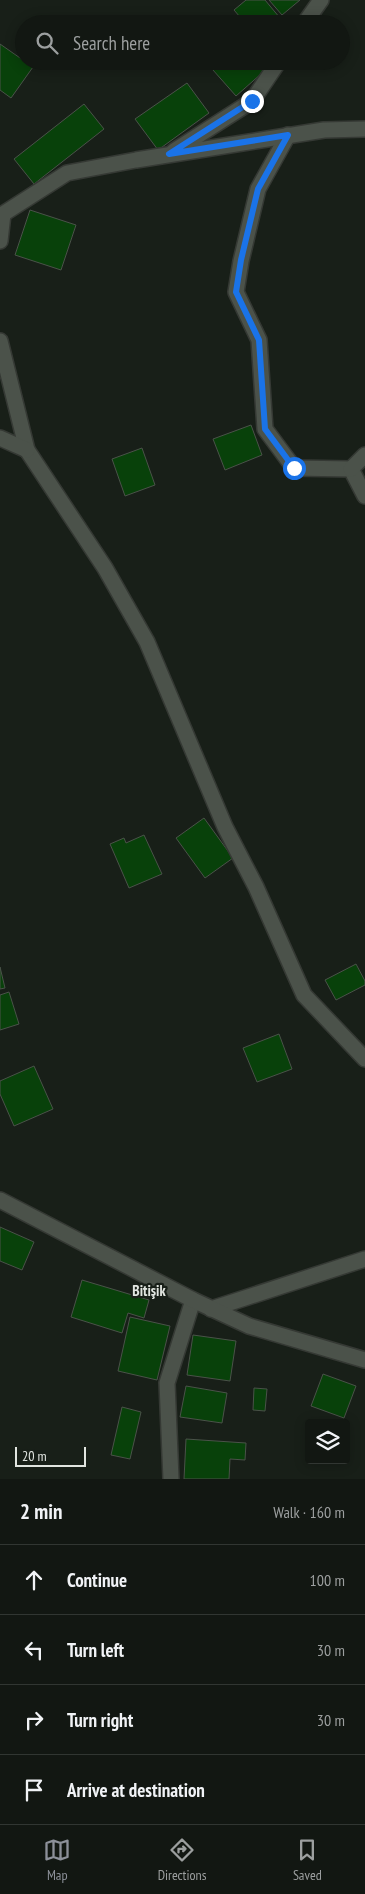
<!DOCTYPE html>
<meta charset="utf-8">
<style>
body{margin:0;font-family:"PT Sans Narrow",sans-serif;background:#1b201b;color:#f1f3f6}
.controls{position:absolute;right:15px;bottom:15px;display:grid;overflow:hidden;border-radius:5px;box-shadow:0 2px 12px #0003}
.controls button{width:45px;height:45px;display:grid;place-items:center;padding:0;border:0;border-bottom:1px solid #313632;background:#121712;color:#f1f3f6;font:25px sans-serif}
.scale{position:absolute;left:15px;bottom:12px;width:71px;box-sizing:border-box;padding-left:5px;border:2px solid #e1e5e0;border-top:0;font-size:14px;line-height:18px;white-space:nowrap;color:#e1e5e0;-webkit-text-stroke:4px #181f18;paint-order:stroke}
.stop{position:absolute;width:15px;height:15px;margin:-11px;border:4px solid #1a73e8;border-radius:50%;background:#fff}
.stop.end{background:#1a73e8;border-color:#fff;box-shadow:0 1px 5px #0008}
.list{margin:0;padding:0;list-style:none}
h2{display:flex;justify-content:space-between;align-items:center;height:65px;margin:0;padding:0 20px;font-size:21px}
h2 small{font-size:16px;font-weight:400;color:#9c9f9f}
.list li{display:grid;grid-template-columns:32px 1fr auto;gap:15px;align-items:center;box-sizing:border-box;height:70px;padding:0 20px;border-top:1px solid #313632}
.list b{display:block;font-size:19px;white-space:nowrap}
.list em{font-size:16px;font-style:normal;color:#9c9f9f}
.icon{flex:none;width:28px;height:28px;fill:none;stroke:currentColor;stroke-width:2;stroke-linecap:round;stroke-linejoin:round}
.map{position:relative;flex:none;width:365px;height:1479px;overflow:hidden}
.search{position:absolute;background:#121712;box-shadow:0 2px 12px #0003;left:15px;right:15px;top:15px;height:55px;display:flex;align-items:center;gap:12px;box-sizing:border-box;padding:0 18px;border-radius:28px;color:#9c9f9f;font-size:19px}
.sheet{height:345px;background:#121712}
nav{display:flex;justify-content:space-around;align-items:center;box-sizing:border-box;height:70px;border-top:1px solid #313632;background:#121712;font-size:14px;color:#9c9f9f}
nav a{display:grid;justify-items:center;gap:2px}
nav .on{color:#8c9099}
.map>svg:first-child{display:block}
.building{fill:#08410a;stroke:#4a5249}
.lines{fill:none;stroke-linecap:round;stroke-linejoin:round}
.street-casing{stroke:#353934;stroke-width:18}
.secondary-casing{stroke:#353934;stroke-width:18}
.street{stroke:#4b524a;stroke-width:15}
.secondary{stroke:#4b524a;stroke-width:15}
.route{stroke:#1a73e8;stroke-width:6}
.labels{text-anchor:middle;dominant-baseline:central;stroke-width:4.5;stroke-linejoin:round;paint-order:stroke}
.quarter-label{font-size:15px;font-weight:bold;fill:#e1e5e0;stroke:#181f18}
</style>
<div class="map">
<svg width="365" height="1479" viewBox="0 0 365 1479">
<rect width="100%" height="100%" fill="#181f18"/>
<g class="building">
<path d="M246 0H265L285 24H246L234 10Z"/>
<path d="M269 0H300L282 15Z"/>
<path d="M0 44 33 67 11 98 0 90Z"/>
<path d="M205 61H266L270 66 236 96Z"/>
<path d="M187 83 209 113 158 150 135 119Z"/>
<path d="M84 104 104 129 34 184 14 159Z"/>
<path d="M30 210 76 225 61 270 15 255Z"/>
<path d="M251 425 262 455 225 470 213 439Z"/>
<path d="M142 448 155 485 125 496 112 459Z"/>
<path d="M204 818 233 858 205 878 176 838Z"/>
<path d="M144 835 162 874 129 888 110 844 124 838 126 843Z"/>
<path d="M356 964 365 981V985L336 1000 325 980Z"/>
<path d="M0 967 5 988 0 989Z"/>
<path d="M9 992 19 1024 0 1030V995Z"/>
<path d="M279 1034 292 1069 257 1082 243 1048Z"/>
<path d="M34 1066 53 1109 14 1126 0 1094V1081Z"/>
<path d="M0 1227 34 1242 22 1270 0 1261Z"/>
<path d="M82 1280 149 1300 144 1318 128 1313 122 1333 71 1317Z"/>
<path d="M130 1317 170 1326 157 1380 118 1371Z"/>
<path d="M193 1335 236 1341 230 1381 187 1375Z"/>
<path d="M323 1374 356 1386 344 1418 311 1406Z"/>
<path d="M186 1386 227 1393 222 1423 180 1417Z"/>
<path d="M254 1388 267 1389 265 1411 253 1410Z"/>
<path d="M122 1407 141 1412 130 1459 111 1455Z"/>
<path d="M186 1439 246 1443 245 1460 230 1459 229 1479H184Z"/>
</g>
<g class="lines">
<defs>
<g id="street">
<path d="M304 24 321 0"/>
<path d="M288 135 258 189 241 261 236 292 259 340 265 429 294 468 351 469 365 496"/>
<path d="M174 151 252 101 279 61"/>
<path d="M0 241 3 214 67 173 136 160 324 130 365 129"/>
<path d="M0 341 27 450 105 568 147 642 225 827 256 887 304 995 365 1059"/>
<path d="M0 438 27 450"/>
<path d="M351 469 365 455"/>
<path d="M211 1309 365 1259"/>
<path d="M171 1479 167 1383 193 1300"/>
</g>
<path id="secondary" d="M0 1200 193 1300 249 1326 365 1360"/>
</defs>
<use href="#street" class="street-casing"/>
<use href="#secondary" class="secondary-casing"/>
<use href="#street" class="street"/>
<use href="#secondary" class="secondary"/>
</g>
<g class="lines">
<path class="route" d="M252 101 169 154 288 135 258 189 241 260 236 292 259 340 265 429 294 468"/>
</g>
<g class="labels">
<g class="quarter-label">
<text x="149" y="1290">Bitişik</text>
</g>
</g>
</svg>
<div class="controls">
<button><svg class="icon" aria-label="layers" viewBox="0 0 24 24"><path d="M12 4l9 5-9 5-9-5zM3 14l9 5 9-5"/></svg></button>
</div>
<div class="scale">20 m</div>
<div class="stop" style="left:294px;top:468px"></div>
<div class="stop end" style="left:252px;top:101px"></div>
<div class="search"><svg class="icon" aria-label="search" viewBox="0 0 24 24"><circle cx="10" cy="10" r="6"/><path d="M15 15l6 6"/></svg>Search here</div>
</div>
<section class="sheet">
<h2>2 min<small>Walk · 160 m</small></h2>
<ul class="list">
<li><svg class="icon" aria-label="ahead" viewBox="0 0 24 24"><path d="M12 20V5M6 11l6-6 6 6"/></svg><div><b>Continue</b></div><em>100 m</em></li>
<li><svg class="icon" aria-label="left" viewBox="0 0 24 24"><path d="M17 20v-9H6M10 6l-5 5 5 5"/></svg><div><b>Turn left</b></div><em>30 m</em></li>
<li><svg class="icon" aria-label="right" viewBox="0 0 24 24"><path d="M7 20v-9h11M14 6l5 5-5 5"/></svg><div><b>Turn right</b></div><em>30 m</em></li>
<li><svg class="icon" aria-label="arrive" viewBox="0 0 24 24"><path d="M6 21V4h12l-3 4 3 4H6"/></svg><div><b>Arrive at destination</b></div></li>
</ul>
</section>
<nav>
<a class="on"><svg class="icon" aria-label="map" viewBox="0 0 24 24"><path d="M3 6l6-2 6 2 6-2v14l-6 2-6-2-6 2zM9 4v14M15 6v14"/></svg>Map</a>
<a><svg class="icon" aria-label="directions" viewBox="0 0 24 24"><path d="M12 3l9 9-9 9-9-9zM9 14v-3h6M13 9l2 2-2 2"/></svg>Directions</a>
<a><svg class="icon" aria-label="saved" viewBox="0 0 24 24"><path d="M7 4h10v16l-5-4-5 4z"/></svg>Saved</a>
</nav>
